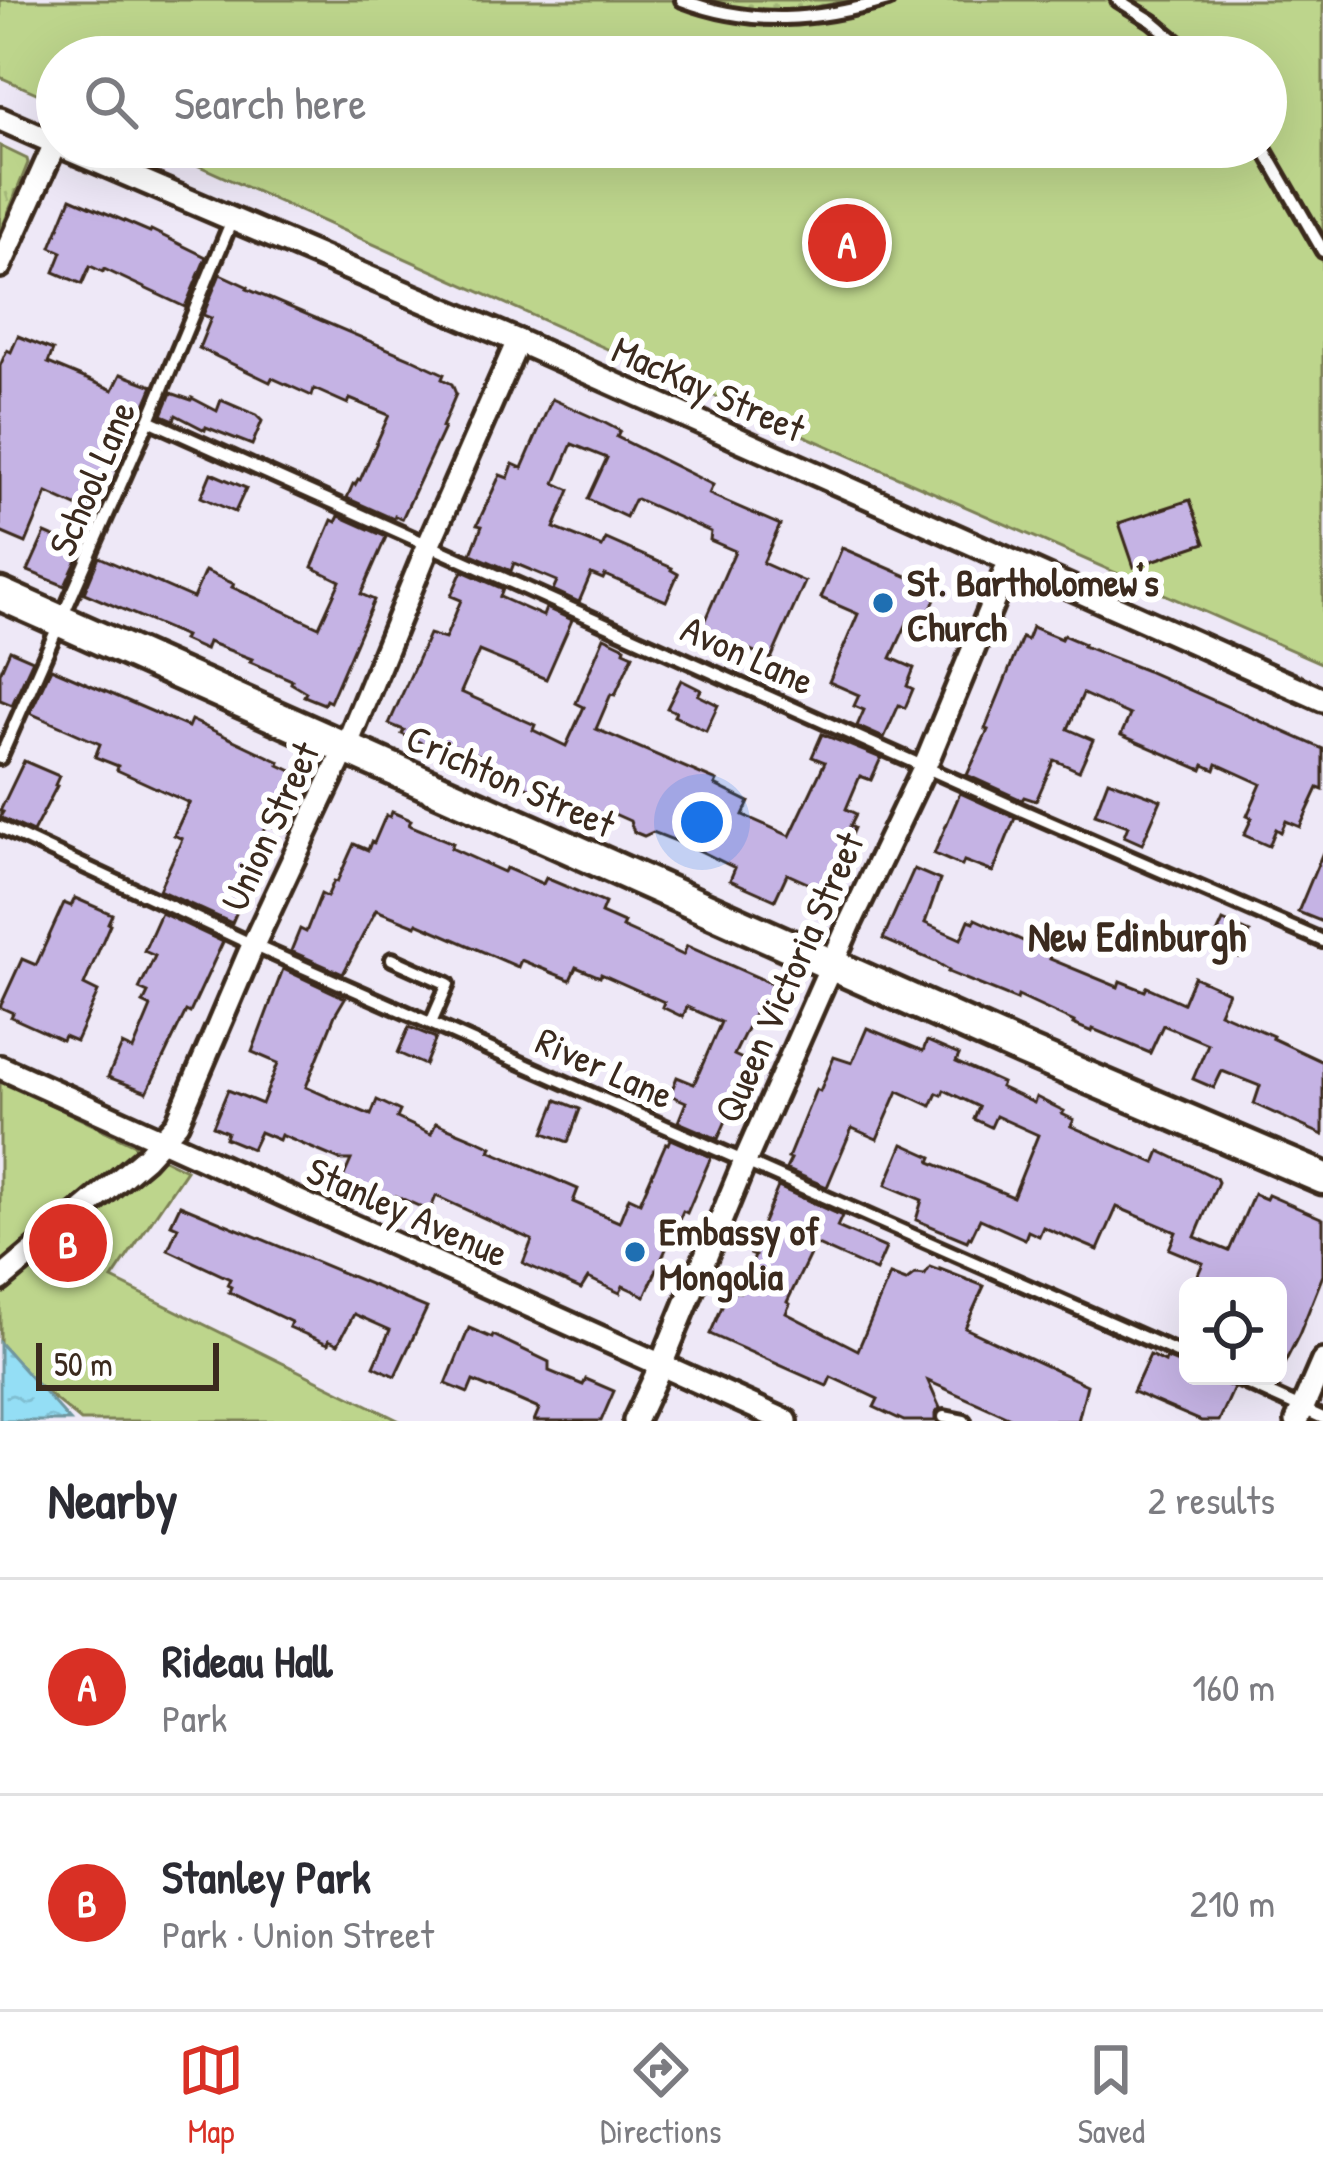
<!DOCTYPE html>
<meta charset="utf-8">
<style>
body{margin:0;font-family:"Patrick Hand",sans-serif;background:#f7f7f7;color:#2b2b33}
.controls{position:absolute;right:36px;bottom:36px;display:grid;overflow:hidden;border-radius:18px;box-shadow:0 12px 48px #0002}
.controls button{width:108px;height:108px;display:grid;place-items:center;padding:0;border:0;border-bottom:3px solid #e1e1e2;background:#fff;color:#2b2b33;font:60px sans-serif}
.scale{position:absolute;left:36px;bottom:30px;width:183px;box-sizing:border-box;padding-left:12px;border:6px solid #3b2a1e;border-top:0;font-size:33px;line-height:42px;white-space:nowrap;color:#3b2a1e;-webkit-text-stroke:9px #fff;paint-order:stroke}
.you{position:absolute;left:702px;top:822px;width:42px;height:42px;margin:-30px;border:9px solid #fff;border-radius:50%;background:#1a73e8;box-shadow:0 0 0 18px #1a73e833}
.badge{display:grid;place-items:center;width:78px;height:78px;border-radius:50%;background:#d93025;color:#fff;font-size:39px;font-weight:700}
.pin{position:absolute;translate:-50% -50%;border:6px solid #fff;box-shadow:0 3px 12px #0006}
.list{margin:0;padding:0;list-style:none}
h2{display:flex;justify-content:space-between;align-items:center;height:156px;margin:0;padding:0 48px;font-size:51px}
h2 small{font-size:39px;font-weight:400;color:#7c7c81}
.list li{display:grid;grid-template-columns:78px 1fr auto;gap:36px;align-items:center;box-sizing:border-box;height:216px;padding:0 48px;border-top:3px solid #e1e1e2}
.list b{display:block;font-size:45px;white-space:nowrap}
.list p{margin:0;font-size:39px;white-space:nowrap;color:#7c7c81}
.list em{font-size:39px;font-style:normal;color:#7c7c81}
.icon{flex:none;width:66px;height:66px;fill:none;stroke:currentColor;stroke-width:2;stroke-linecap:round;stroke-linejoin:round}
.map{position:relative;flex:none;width:1323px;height:1421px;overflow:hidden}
.search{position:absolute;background:#fff;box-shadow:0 12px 48px #0002;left:36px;right:36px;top:36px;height:132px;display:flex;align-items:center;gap:30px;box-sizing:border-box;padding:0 42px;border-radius:66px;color:#7c7c81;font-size:45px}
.sheet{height:588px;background:#fff}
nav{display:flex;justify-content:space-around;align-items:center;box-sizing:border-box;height:168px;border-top:3px solid #e1e1e2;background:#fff;font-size:33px;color:#7c7c81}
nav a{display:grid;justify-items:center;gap:6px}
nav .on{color:#d93025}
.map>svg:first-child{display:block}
.grass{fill:url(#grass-tufts);stroke:#7c8055;stroke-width:3}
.park{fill:#bdd58c;stroke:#7c8055;stroke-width:3}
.garden{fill:url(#garden-dots);stroke:#7c8055;stroke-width:3}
.water{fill:url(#water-ripples);stroke:#70969f;stroke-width:3}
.building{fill:#c5b3e4;stroke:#3b2a1e;stroke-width:3}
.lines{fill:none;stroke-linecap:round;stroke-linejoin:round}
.lane-casing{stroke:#3b2a1e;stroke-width:20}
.street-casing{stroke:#3b2a1e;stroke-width:30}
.secondary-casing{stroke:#3b2a1e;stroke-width:39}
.lane{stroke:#fff;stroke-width:10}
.street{stroke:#fff;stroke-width:21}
.secondary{stroke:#fff;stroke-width:30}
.poi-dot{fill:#1f6fb2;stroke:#fff;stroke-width:4.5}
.labels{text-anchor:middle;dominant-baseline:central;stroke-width:12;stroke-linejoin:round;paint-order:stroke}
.street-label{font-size:39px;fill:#3b2a1e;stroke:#fff}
.poi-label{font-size:39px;font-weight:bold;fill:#3b2a1e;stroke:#fff;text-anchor:start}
.neighbourhood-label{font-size:42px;font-weight:bold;fill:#3b2a1e;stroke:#fff}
</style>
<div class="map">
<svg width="1323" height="1421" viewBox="0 0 1323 1421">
<defs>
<pattern id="grass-tufts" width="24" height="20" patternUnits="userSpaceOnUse" patternTransform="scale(3)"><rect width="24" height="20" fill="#bdd58c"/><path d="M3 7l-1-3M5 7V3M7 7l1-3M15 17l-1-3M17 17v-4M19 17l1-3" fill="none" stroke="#a3b778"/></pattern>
<pattern id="garden-dots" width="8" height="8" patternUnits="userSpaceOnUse" patternTransform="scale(3)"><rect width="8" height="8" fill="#bdd58c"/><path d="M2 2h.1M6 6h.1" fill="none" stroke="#a3b778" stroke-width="1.8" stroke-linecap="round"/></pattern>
<pattern id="water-ripples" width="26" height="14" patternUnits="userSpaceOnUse" patternTransform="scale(3)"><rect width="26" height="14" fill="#94def5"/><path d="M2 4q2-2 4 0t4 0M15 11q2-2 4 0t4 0" fill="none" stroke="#80bfd2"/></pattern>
</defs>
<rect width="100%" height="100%" fill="#eee8f7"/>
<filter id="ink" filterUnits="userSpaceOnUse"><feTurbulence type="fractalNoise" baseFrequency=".00833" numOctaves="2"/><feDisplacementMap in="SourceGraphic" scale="24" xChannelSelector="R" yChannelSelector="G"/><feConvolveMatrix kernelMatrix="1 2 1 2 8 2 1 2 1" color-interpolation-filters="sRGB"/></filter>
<g filter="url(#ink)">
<path class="grass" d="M0 146 27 159 28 163 0 233Z"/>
<g class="park">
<path d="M0 0H1323V664L587 340 157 147H1266V57H57V102L0 77Z"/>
<path d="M0 1080 186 1170 112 1279 400 1421H81L34 1382 0 1343Z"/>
</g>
<path class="garden" d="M708 0H851C806 10 752 19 708 0Z"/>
<path class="water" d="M0 1343 70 1421H0Z"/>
<g class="building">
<path d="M71 198 150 232 151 230 206 257 185 307 104 269 103 272 90 266 82 284 54 272 62 252 51 247Z"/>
<path d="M220 274 248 287 247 289 412 359 444 374 442 379 452 384 456 394 442 427 444 428 402 519 395 516 394 519 347 498 353 484 355 485 358 479 360 480 389 415 350 399 348 404 314 389 312 396 272 378 270 382 199 348 211 318 203 315Z"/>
<path d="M18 336 53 350 48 363 113 390 121 374 153 386 131 438 123 434 87 511 47 493 26 543 0 532V366L7 350 11 352Z"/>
<path d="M171 393 191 400 192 398 217 411 221 400 256 415 262 421 252 445 206 427 205 430 176 415 174 420 162 415Z"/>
<path d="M552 399 603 422 620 431 617 437 713 485 709 494 780 525 763 563 805 582 771 659 701 629 735 551 710 540 711 532 637 499 634 500 626 517 588 499 607 458 572 444 555 483 570 490 554 528 602 547 606 539 672 568 671 570 678 574 666 601 605 575 603 579 591 574 579 602 553 590 557 581 514 563 511 571 471 554 482 526 477 525 500 475 508 478 513 464 522 468Z"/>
<path d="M211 473 246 488 235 512 201 497Z"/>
<path d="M1190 500 1205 543 1134 567 1119 523Z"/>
<path d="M339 516 386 537 361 594 374 600 330 702 326 700 324 704 304 696 306 692 291 683 292 680 250 662 252 659 208 642 205 650 183 640 185 636 84 593 99 557 193 598 205 571 234 584 232 587 319 627 340 581 312 567 332 520 336 522Z"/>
<path d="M45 533 82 549 65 586 28 571Z"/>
<path d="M842 548 939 590 923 627 908 621 891 658 914 668 907 686 913 689 905 708 899 705 884 738 857 726 864 710 854 706 859 695 829 682 858 614 821 598Z"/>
<path d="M462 571 503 589 500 597 543 616 546 608 572 620 546 679 479 651 461 692 535 725 533 730 566 746 584 707 576 703 604 637 625 647 624 651 633 655 615 695 611 694 596 729 717 781 715 785 749 802 743 815 790 836 825 762 812 757 822 734 881 758 871 780 860 776 846 809 856 814 850 826 854 828 834 875 831 873 823 890 787 874 775 900 730 880 735 868 694 848 653 832 644 836 634 832 630 821 605 810 599 820 516 782 517 773 470 751 456 746 452 757 402 734 404 730 389 724 429 634 445 639 461 600 451 596Z"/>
<path d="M1032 627 1061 639 1063 635 1084 644 1083 646 1147 671 1323 749V790L1318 788 1300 827 1286 821 1281 832 1276 829 1269 846 1244 835 1252 818 1247 816 1261 784 1217 764 1215 770 1204 765 1202 770 1121 735 1130 715 1083 694 1068 729 1093 740 1079 771 1054 760 1036 801 1024 797 1022 800 967 775 988 730 985 729 1022 638 1027 640Z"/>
<path d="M10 650 33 660 12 705 0 700V673Z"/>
<path d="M51 668 188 727 191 720 280 762 279 765 298 774 273 826 267 823 251 859 258 862 232 923 159 890 182 839 174 835 189 803 117 770 118 766 95 757 100 744 30 713Z"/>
<path d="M681 680 701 690 698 695 718 705 706 731 674 716 676 712 667 708Z"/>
<path d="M24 761 59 776 55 785 57 786 33 832 0 817 3 812 0 811Z"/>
<path d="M1108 780 1161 800 1142 844 1124 836 1128 826 1095 814Z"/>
<path d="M960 793 1015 818 993 872 964 861 962 866 934 854Z"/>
<path d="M392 812 411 820 409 825 453 843 451 848 504 872 506 868 543 884 546 878 605 903 601 913 624 923 622 927 646 938 683 955 687 946 786 990 775 1016 757 1008 734 1055 751 1063 718 1139 678 1122 686 1102 670 1095 677 1077 694 1084 721 1022 687 1007 683 1017 662 1007 664 1002 601 974 600 977 576 967 570 980 521 960 518 967 417 923 416 926 376 910 343 974 291 951 300 929 306 932 321 894 327 897 334 881 337 882 354 844 368 850 371 842 374 843 386 815 390 817Z"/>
<path d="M1323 852V922L1298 912Z"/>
<path d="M914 869 940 880 925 923 961 939 969 920 974 922 975 919 1032 945 1037 932 1058 941 1050 959 1118 987 1120 981 1145 991 1147 987 1183 1003 1194 977 1228 992 1219 1012 1273 1036 1272 1038 1323 1062V1135L1254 1104 1260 1086 1222 1071 1214 1088 1193 1079 1208 1044 1163 1025 1150 1053 1093 1029 1092 1032 1073 1024 1074 1022 1018 996 1017 1000 948 972 949 970 936 962 883 939Z"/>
<path d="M75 898 112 914 108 923 110 924 84 985 98 992 76 1041 64 1036 62 1040 11 1017 13 1013 0 1007 22 959 36 965 64 903 71 906Z"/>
<path d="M161 913 223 942 190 1013 186 1011 147 1092 108 1077 122 1045 133 1050 151 1007 143 1003 148 993 139 989 155 956 144 951Z"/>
<path d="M1223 921 1250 933 1239 957 1212 945Z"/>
<path d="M283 969 345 998 335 1015 306 1087 344 1104 371 1115 377 1100 400 1111 397 1118 431 1134 436 1123 477 1140 492 1147 490 1151 578 1189 573 1202 619 1222 629 1197 640 1202 666 1143 668 1144 670 1139 711 1157 687 1213 683 1211 645 1296 623 1286 620 1293 588 1278 581 1289 523 1263 532 1240 436 1196 430 1211 396 1196 394 1201 374 1192 343 1178 351 1160H340L281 1135 279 1140 260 1132 252 1149 225 1138 227 1132 213 1126 228 1090 262 1104 278 1063 252 1052Z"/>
<path d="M409 1027 436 1038 425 1065 398 1053Z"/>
<path d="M867 1028 923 1051 927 1041 959 1055 956 1062 1002 1083 1000 1087 1034 1103 1036 1097 1064 1111 1062 1114 1074 1120 1071 1126 1155 1163 1160 1151 1216 1178 1218 1182 1195 1237 1229 1251 1254 1194 1266 1199 1268 1195 1323 1219V1275L1299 1335 1278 1376V1286H1193L1203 1263 1169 1249 1176 1232 1117 1207 1098 1250 1043 1227 1039 1236 1028 1231 1025 1239 980 1219 971 1238 969 1237 967 1241 916 1220 922 1200 886 1185 903 1144 932 1157 930 1162 1013 1197 1038 1135 996 1116 991 1127 974 1119 979 1107 944 1090 942 1095 937 1093 931 1106 898 1091 877 1139 852 1128 827 1187 786 1169 791 1159 788 1158 816 1089 820 1091 834 1057 852 1063Z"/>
<path d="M557 1100 580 1109 568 1142 544 1133Z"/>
<path d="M778 1187 842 1216 837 1227 886 1248 876 1271 815 1244 787 1302 790 1304 786 1313 858 1350 890 1275 906 1281 915 1274 925 1275 930 1267 940 1271V1269L984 1286 965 1328 1087 1385 1078 1421H1017L928 1381 940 1408 935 1414V1421H904L874 1407 878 1399 831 1377 827 1386 710 1334 729 1291 740 1292 755 1256 750 1254Z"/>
<path d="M180 1205 427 1308 395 1376 374 1366 390 1330 354 1314 338 1344 329 1340 328 1344 289 1327 291 1322 229 1292 231 1287 227 1285 230 1279 168 1250 178 1227 171 1224Z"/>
<path d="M469 1328 492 1338 493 1335 549 1362V1371L583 1385 586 1379 614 1391 601 1421H534L539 1409 516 1399 473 1381 468 1393 446 1384Z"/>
<path d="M1150 1355 1165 1362 1166 1358 1188 1367V1376H1220L1223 1383 1234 1388 1219 1421H1201L1133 1392Z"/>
</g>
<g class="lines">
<defs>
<g id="lane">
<path d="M682 0C753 27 816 21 888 0"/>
<path d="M1118 0 1152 21 1195 57"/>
<path d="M1263 147 1323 251"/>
<path d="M149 420 1023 811 1323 941"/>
<path d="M0 758 149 420 232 220"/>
<path d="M0 827 253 945 1188 1357"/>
<path d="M392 959 448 984 431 1023"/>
<path d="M1230 1376 1323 1418"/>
<path d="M944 1417 964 1421"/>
</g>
<g id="street">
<path d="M0 119 57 144"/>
<path d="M63 147 518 341 1323 700"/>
<path d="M0 266 55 144"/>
<path d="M0 1067 786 1421"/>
<path d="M0 1280 145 1158 177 1123 253 945 345 749 429 544 518 341"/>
<path d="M635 1421 661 1365 745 1161 850 923 925 766 1009 563"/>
<path d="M1297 1421 1323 1361"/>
</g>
<path id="secondary" d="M0 594 1023 1050 1323 1178"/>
</defs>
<use href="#lane" class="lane-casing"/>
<use href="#street" class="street-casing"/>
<use href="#secondary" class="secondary-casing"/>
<use href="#lane" class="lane"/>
<use href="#street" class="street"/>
<use href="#secondary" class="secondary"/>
</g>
</g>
<g class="poi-dot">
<circle cx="883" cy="603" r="12"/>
<circle cx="635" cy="1252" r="12"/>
</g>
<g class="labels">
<g class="street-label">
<text transform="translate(709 388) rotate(24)">MacKay Street</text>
<text transform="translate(91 478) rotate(-67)">School Lane</text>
<text transform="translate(748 654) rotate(24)">Avon Lane</text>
<text transform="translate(511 780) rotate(24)">Crichton Street</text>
<text transform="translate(269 826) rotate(-65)">Union Street</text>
<text transform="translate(788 977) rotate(-66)">Queen Victoria Street</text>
<text transform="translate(605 1067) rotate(24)">River Lane</text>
<text transform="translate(408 1211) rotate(24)">Stanley Avenue</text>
</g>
<g class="poi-label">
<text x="907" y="581">St. Bartholomew's<tspan x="907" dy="45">Church</tspan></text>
<text x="659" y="1230">Embassy of<tspan x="659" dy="45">Mongolia</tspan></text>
</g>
<g class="neighbourhood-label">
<text x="1137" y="935">New Edinburgh</text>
</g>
</g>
</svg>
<div class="controls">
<button><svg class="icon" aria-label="locate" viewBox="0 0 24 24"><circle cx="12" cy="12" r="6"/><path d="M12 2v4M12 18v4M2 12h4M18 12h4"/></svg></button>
</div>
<div class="scale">50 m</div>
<div class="you"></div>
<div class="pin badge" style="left:847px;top:243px">A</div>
<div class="pin badge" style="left:68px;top:1243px">B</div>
<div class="search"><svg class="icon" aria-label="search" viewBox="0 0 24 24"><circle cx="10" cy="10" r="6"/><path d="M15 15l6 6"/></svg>Search here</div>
</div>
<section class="sheet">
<h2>Nearby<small>2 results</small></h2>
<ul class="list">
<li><span class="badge">A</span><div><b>Rideau Hall</b><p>Park</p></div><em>160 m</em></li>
<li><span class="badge">B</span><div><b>Stanley Park</b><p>Park · Union Street</p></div><em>210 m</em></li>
</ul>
</section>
<nav>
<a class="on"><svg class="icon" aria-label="map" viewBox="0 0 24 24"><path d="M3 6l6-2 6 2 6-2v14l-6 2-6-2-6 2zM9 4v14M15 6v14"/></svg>Map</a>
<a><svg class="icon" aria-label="directions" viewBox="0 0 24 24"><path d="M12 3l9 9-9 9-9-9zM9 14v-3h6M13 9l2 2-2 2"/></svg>Directions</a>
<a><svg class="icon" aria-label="saved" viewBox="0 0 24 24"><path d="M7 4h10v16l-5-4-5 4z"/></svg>Saved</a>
</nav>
